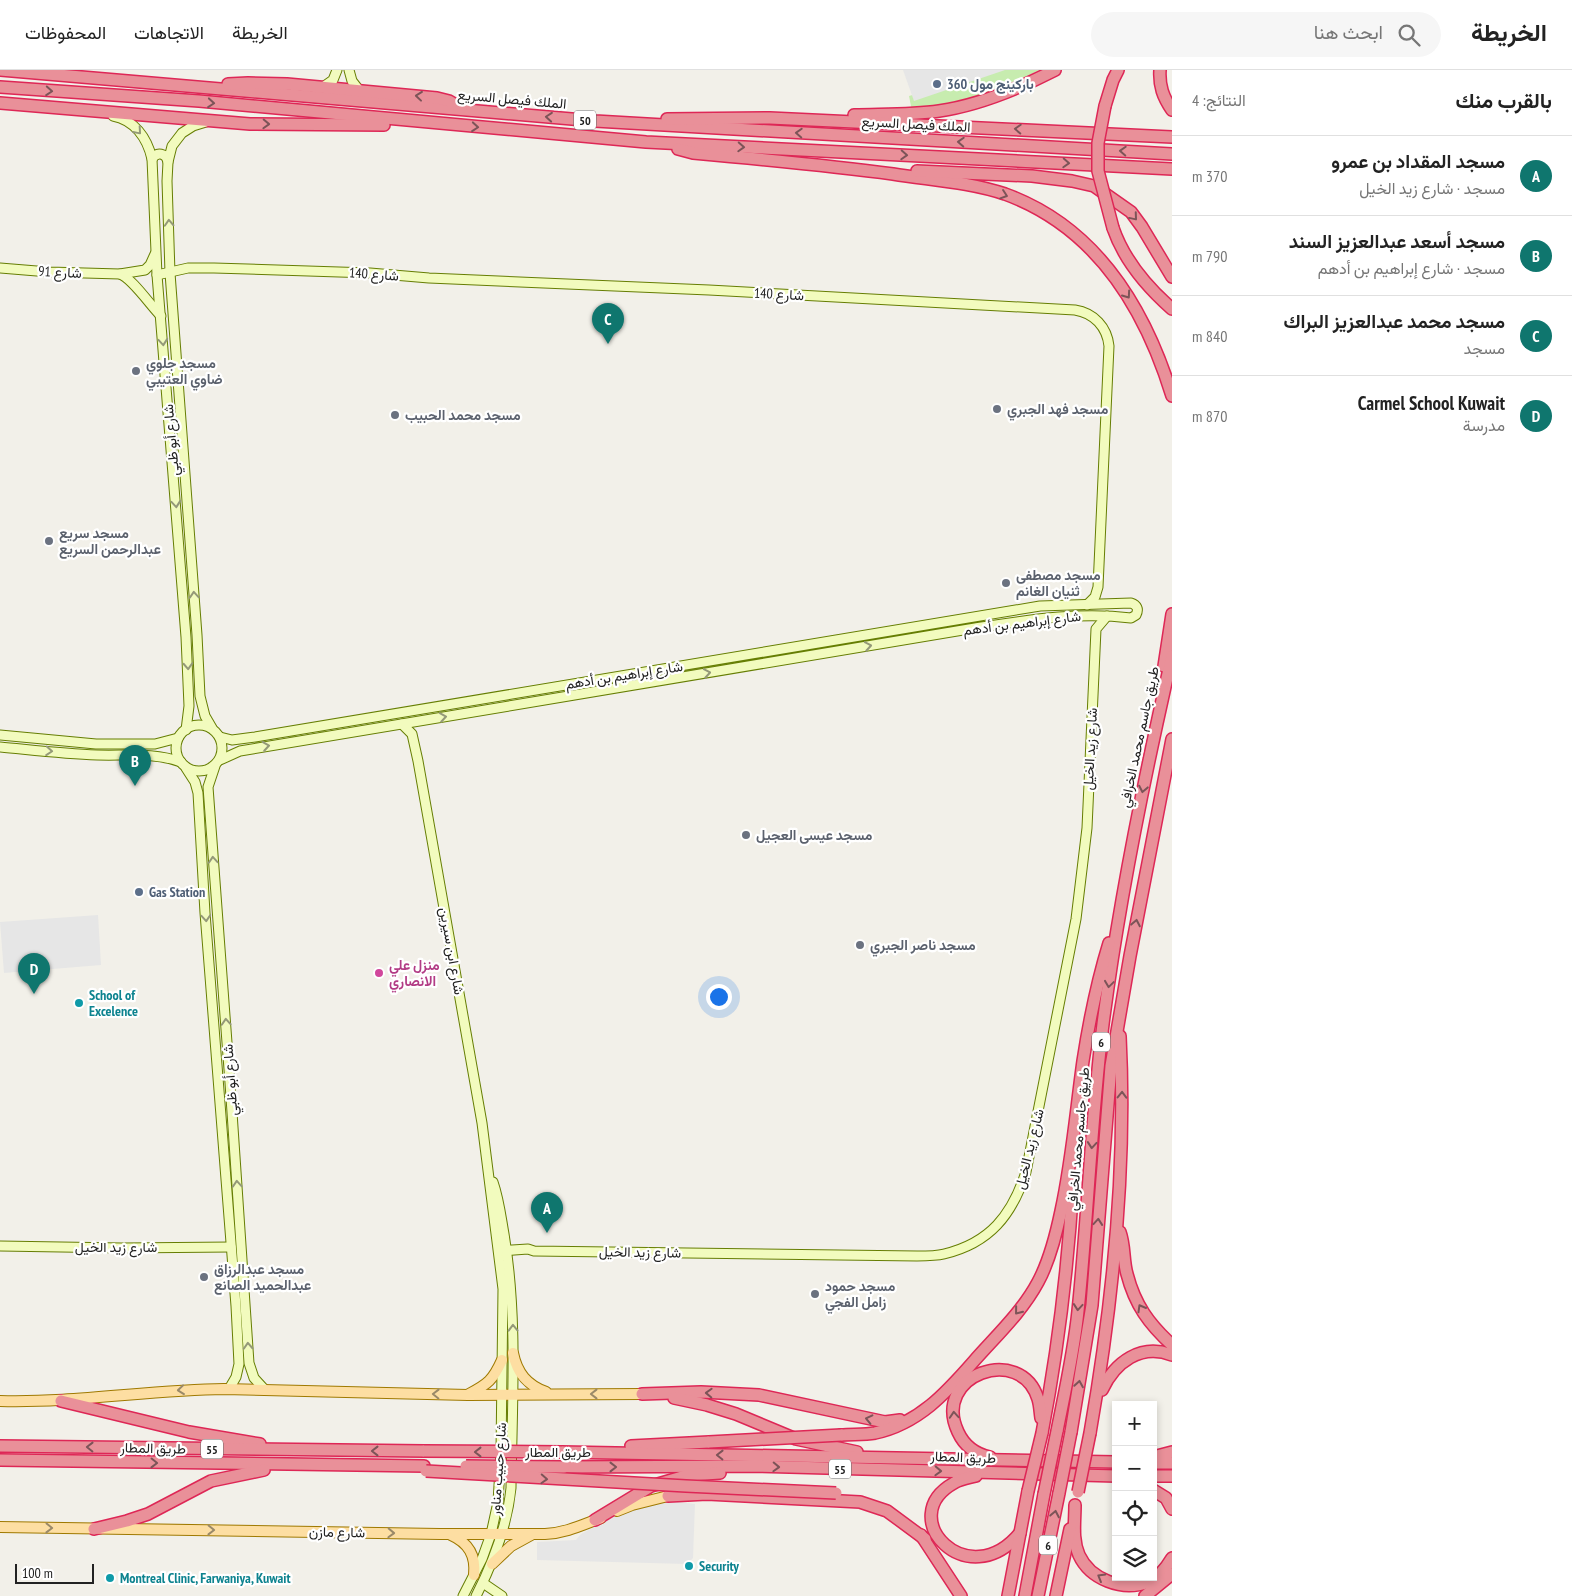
<!DOCTYPE html>
<html lang="ar">
<meta charset="utf-8">
<style>
body{margin:0;font-family:"PT Sans Narrow",Vazirmatn,sans-serif;background:#f6f6f6;color:#222;direction:rtl}
.controls{position:absolute;right:15px;bottom:15px;display:grid;overflow:hidden;border-radius:0px;box-shadow:0 2px 8px #0003}
.controls button{width:45px;height:45px;display:grid;place-items:center;padding:0;border:0;border-bottom:1px solid #e0e0e0;background:#fff;color:#222;font:25px sans-serif}
.scale{position:absolute;left:15px;bottom:12px;width:79px;box-sizing:border-box;padding-left:5px;border:2px solid #222;border-top:0;font-size:14px;line-height:18px;white-space:nowrap;color:#222;-webkit-text-stroke:4px #fff;paint-order:stroke}
.you{position:absolute;left:718px;top:926px;width:18px;height:18px;margin:-12px;border:4px solid #fff;border-radius:50%;background:#1a73e8;box-shadow:0 0 0 8px #1a73e833}
.badge{display:grid;place-items:center;width:32px;height:32px;border-radius:50%;background:#0f766e;color:#fff;font-size:16px;font-weight:700}
.pin{position:absolute;translate:-50% -41px;filter:drop-shadow(0 1px 2px #0008)}
.pin::after{content:'';position:absolute;top:26px;width:18px;height:15px;background:inherit;clip-path:polygon(0 0,100% 0,50% 100%)}
.list{margin:0;padding:0;list-style:none}
h2{display:flex;justify-content:space-between;align-items:center;height:65px;margin:0;padding:0 20px;font-size:21px}
h2 small{font-size:16px;font-weight:400;color:#767676}
.list li{display:grid;grid-template-columns:32px 1fr auto;gap:15px;align-items:center;box-sizing:border-box;height:80px;padding:0 20px;border-top:1px solid #e0e0e0}
.list b{display:block;font-size:19px;white-space:nowrap}
.list p{margin:0;font-size:16px;white-space:nowrap;color:#767676}
.list em{font-size:16px;font-style:normal;color:#767676}
.icon{flex:none;width:28px;height:28px;fill:none;stroke:currentColor;stroke-width:2;stroke-linecap:round;stroke-linejoin:round}
.map{position:relative;flex:none;width:1172px;height:1526px;overflow:hidden;direction:ltr}
header{display:flex;align-items:center;gap:30px;box-sizing:border-box;height:70px;padding:0 25px;background:#fff;border-bottom:1px solid #e0e0e0}
header strong{font-size:24px}
nav{display:flex;gap:28px;margin-inline-start:auto;font-size:18px}
.search{width:350px;height:45px;background:#f6f6f6;display:flex;align-items:center;gap:12px;box-sizing:border-box;padding:0 18px;border-radius:28px;color:#767676;font-size:19px}
main{display:flex}
aside{flex:1;background:#fff}
.map>svg:first-child{display:block}
.grass{fill:#c7ecaf}
.parking{fill:#e6e6e6}
.lines{fill:none;stroke-linecap:round;stroke-linejoin:round}
.secondary-casing{stroke:#667e03;stroke-width:11}
.primary-casing{stroke:#9f7900;stroke-width:12}
.highway-casing{stroke:#de2756;stroke-width:14}
.secondary{stroke:#f2fbbe;stroke-width:9}
.primary{stroke:#fddea2;stroke-width:10}
.highway{stroke:#e99099;stroke-width:11}
.highway-bridge-casing{stroke:#de2756;stroke-width:14;stroke-linecap:butt}
.highway-bridge{stroke:#e99099;stroke-width:11}
.oneway{stroke:#7c5458}
.oneway2{stroke:#949978}
.oneway3{stroke:#9a8968}
.service-dot{fill:#5c6f8a;stroke:#fff;stroke-width:2}
.worship-dot{fill:#6b7280;stroke:#fff;stroke-width:2}
.hotel-dot{fill:#d1479c;stroke:#fff;stroke-width:2}
.culture-dot{fill:#0f9aa8;stroke:#fff;stroke-width:2}
.labels{text-anchor:middle;dominant-baseline:central;stroke-width:4.5;stroke-linejoin:round;paint-order:stroke}
.shield{fill:#fff;stroke:#646464;stroke-width:1}
.shield-label{font-size:12px;font-weight:bold;fill:#222}
.service-label{font-size:14px;font-weight:bold;fill:#4e5e75;stroke:#fff;text-anchor:start}
.street-label{font-size:14px;fill:#222;stroke:#fff}
.worship-label{font-size:14px;font-weight:bold;fill:#5b616d;stroke:#fff;text-anchor:start}
.hotel-label{font-size:14px;font-weight:bold;fill:#b23c85;stroke:#fff;text-anchor:start}
.culture-label{font-size:14px;font-weight:bold;fill:#0d838f;stroke:#fff;text-anchor:start}
</style>
<header>
<strong>الخريطة</strong>
<div class="search"><svg class="icon" aria-label="search" viewBox="0 0 24 24"><circle cx="10" cy="10" r="6"/><path d="M15 15l6 6"/></svg>ابحث هنا</div>
<nav><a>الخريطة</a><a>الاتجاهات</a><a>المحفوظات</a></nav>
</header>
<main>
<aside>
<h2>بالقرب منك<small>النتائج: 4</small></h2>
<ul class="list">
<li><span class="badge">A</span><div><b>مسجد المقداد بن عمرو</b><p>مسجد · شارع زيد الخيل</p></div><em>370 m</em></li>
<li><span class="badge">B</span><div><b>مسجد أسعد عبدالعزيز السند</b><p>مسجد · شارع إبراهيم بن أدهم</p></div><em>790 m</em></li>
<li><span class="badge">C</span><div><b>مسجد محمد عبدالعزيز البراك</b><p>مسجد</p></div><em>840 m</em></li>
<li><span class="badge">D</span><div><b>Carmel School Kuwait</b><p>مدرسة</p></div><em>870 m</em></li>
</ul>
</aside>
<div class="map">
<svg width="1172" height="1526" viewBox="0 0 1172 1526">
<rect width="100%" height="100%" fill="#f2f0e9"/>
<path class="grass" d="M1002 0H1039L1004 18 974 27 912 41 909 26Z"/>
<g class="parking">
<path d="M903 0H1005L914 31Z"/>
<path d="M98 845 101 895 4 903 0 852Z"/>
<path d="M670 1431 695 1434 693 1488 687 1494 537 1490V1472L576 1470 581 1464 614 1447 653 1432Z"/>
</g>
<g class="lines">
<defs>
<g id="secondary">
<path d="M349 0 352 11 359 20"/>
<path d="M323 17 333 10 337 0"/>
<path d="M113 46C134 50 147 67 152 89L157 205 186 567 189 636 186 660"/>
<path d="M206 52 193 56 182 63 172 76 168 92 167 111 170 203 197 565 200 626 205 646 212 658"/>
<path d="M152 89C157 81 166 83 168 92"/>
<path d="M0 198 49 202 120 204 145 200 150 195 155 184"/>
<path d="M120 204C132 208 150 235 161 246"/>
<path d="M157 205 188 198H214L370 203 429 208 709 220 1075 240C1094 243 1107 257 1109 276L1098 517 1095 527 1087 535"/>
<path d="M402 654 412 664 418 691 482 1053 503 1219 501 1382 498 1432 491 1464 482 1489 463 1526"/>
<circle cx="199" cy="678" r="23"/>
<path d="M0 665 96 674H155L178 668"/>
<path d="M0 677C32 680 64 684 97 685 125 686 154 682 181 692"/>
<path d="M220 690 240 681 969 559C1023 551 1076 541 1131 548L1136 545C1139 539 1137 535 1131 533L1040 536 255 667 232 670 220 667"/>
<path d="M215 696 208 717 230 1013 249 1293 254 1308 265 1320"/>
<path d="M186 698 195 712 198 723 205 843 236 1236 239 1294 236 1307 229 1319"/>
<path d="M0 1176 122 1178 231 1177"/>
<path d="M499 1181 528 1179 534 1181 917 1186C926 1186 936 1186 944 1184 990 1173 1012 1145 1026 1102L1076 849 1087 758 1096 559 1107 546"/>
<path d="M483 1513 502 1526"/>
<path d="M476 1526C494 1491 507 1457 511 1418 512 1333 518 1248 504 1164 501 1147 499 1129 493 1112"/>
</g>
<g id="primary">
<path d="M513 1283C517 1303 527 1315 546 1322"/>
<path d="M469 1324C488 1314 493 1310 502 1290"/>
<path d="M0 1331C75 1333 149 1320 224 1319L468 1325 642 1324"/>
<path d="M617 1441 632 1435 668 1426"/>
<path d="M0 1457 440 1464H545C566 1463 582 1455 601 1448"/>
<path d="M451 1465C469 1473 476 1486 474 1505"/>
<path d="M492 1494 511 1476 531 1465"/>
</g>
<g id="highway">
<path d="M0 0 595 51 1172 84"/>
<path d="M1160 0C1159 16 1163 27 1172 40"/>
<path d="M228 14 248 13 287 14 437 28 449 31 461 38"/>
<path d="M0 17 199 31 646 72 1172 99"/>
<path d="M0 33 250 54 384 55"/>
<path d="M1105 36 1113 10 1118 0"/>
<path d="M854 45C883 44 911 45 939 41 980 35 1018 19 1055 0"/>
<path d="M667 49 770 48 1172 67"/>
<path d="M678 79 693 83C760 89 827 95 893 104 930 110 969 112 1005 124 1096 157 1145 238 1172 326"/>
<path d="M917 101 1032 106 1072 111 1094 116 1131 142 1142 157 1172 207"/>
<path d="M1113 158C1124 190 1147 217 1172 239"/>
<path d="M1164 596 1172 544"/>
<path d="M1120 1162C1125 1176 1123 1190 1127 1204 1135 1235 1149 1254 1172 1275"/>
<path d="M1102 1320C1115 1292 1141 1273 1172 1285"/>
<path d="M642 1324 701 1322 759 1325 885 1352 900 1350"/>
<path d="M674 1328 707 1335 736 1344 796 1369 857 1382"/>
<path d="M61 1331 189 1362 260 1374"/>
<path d="M1057 1361C1065 1321 1074 1281 1078 1241 1088 1145 1091 1049 1103 954 1119 830 1144 708 1172 586"/>
<path d="M1071 1362 1092 1235 1111 996 1130 886 1172 669"/>
<path d="M1042 1363C1058 1280 1068 1197 1073 1113"/>
<path d="M1090 1363C1113 1232 1127 1099 1120 966"/>
<path d="M841 1365C852 1364 864 1365 875 1363 918 1354 946 1323 974 1291 996 1266 1022 1242 1038 1212 1050 1190 1056 1165 1061 1141 1072 1091 1076 1041 1083 991 1089 952 1097 912 1109 873"/>
<path d="M0 1376 424 1381"/>
<path d="M631 1376 709 1372"/>
<path d="M562 1382 1116 1392"/>
<path d="M990 1387C975 1384 964 1375 958 1362 931 1305 1021 1273 1038 1329 1040 1335 1040 1342 1041 1348"/>
<path d="M1153 1387 1172 1382"/>
<path d="M0 1390 424 1396"/>
<path d="M1153 1393H1172"/>
<path d="M564 1397 756 1396 1116 1406"/>
<path d="M976 1406C968 1408 960 1409 954 1413 893 1447 968 1526 1020 1463"/>
<path d="M1153 1406H1172"/>
<path d="M1153 1420 1166 1428 1172 1439"/>
<path d="M668 1426 707 1424 860 1432 887 1441 925 1469"/>
<path d="M1075 1435C1075 1452 1072 1469 1079 1485 1090 1509 1122 1522 1148 1512 1159 1508 1166 1498 1172 1488"/>
<path d="M595 1450 651 1416 689 1405 720 1403"/>
<path d="M94 1459 127 1451 148 1444 211 1411 264 1400"/>
<path d="M921 1465 961 1526"/>
<path d="M1008 1526 1028 1421"/>
<path d="M1025 1526 1044 1424"/>
<path d="M1038 1526 1059 1423"/>
<path d="M1056 1526 1070 1459"/>
<path d="M1145 1526 1172 1504"/>
</g>
</defs>
<use href="#secondary" class="secondary-casing"/>
<use href="#primary" class="primary-casing"/>
<use href="#highway" class="highway-casing"/>
<use href="#secondary" class="secondary"/>
<use href="#primary" class="primary"/>
<use href="#highway" class="highway"/>
<defs>
<g id="highway-bridge">
<path d="M1105 36 1098 73V101L1113 158"/>
<path d="M709 1372 841 1365"/>
<path d="M424 1381 562 1382"/>
<path d="M466 1396 564 1397"/>
<path d="M426 1401 686 1416 836 1423"/>
<path d="M1028 1421 1042 1363"/>
<path d="M1078 1422 1090 1363"/>
<path d="M1059 1423 1071 1362"/>
<path d="M1044 1424 1057 1361"/>
</g>
</defs>
<use href="#highway-bridge" class="highway-bridge-casing"/>
<use href="#highway-bridge" class="highway-bridge"/>
</g>
<defs><path id="oneway-chevron" d="M-2-3.5L2.5 0L-2 3.5" fill="none" stroke-width="1.6" stroke-linecap="round" stroke-linejoin="round" transform="scale(1.25)"/></defs>
<g class="oneway">
<use href="#oneway-chevron" transform="translate(49 21) rotate(4)"/>
<use href="#oneway-chevron" transform="translate(419 26) rotate(-174)"/>
<use href="#oneway-chevron" transform="translate(211 33) rotate(5)"/>
<use href="#oneway-chevron" transform="translate(549 47) rotate(-175)"/>
<use href="#oneway-chevron" transform="translate(266 54) rotate(2)"/>
<use href="#oneway-chevron" transform="translate(475 57) rotate(5)"/>
<use href="#oneway-chevron" transform="translate(1018 59) rotate(-177)"/>
<use href="#oneway-chevron" transform="translate(799 63) rotate(-177)"/>
<use href="#oneway-chevron" transform="translate(961 72) rotate(-177)"/>
<use href="#oneway-chevron" transform="translate(741 77) rotate(3)"/>
<use href="#oneway-chevron" transform="translate(1123 81) rotate(-177)"/>
<use href="#oneway-chevron" transform="translate(904 85) rotate(3)"/>
<use href="#oneway-chevron" transform="translate(1066 93) rotate(3)"/>
<use href="#oneway-chevron" transform="translate(1004 125) rotate(19)"/>
<use href="#oneway-chevron" transform="translate(1134 147) rotate(50)"/>
<use href="#oneway-chevron" transform="translate(1127 225) rotate(55)"/>
<use href="#oneway-chevron" transform="translate(1143 719) rotate(101)"/>
<use href="#oneway-chevron" transform="translate(1136 853) rotate(-79)"/>
<use href="#oneway-chevron" transform="translate(1109 914) rotate(98)"/>
<use href="#oneway-chevron" transform="translate(1122 1025) rotate(-89)"/>
<use href="#oneway-chevron" transform="translate(1092 1075) rotate(95)"/>
<use href="#oneway-chevron" transform="translate(1098 1152) rotate(-85)"/>
<use href="#oneway-chevron" transform="translate(1078 1237) rotate(95)"/>
<use href="#oneway-chevron" transform="translate(1141 1238) rotate(-120)"/>
<use href="#oneway-chevron" transform="translate(1018 1241) rotate(129)"/>
<use href="#oneway-chevron" transform="translate(1079 1314) rotate(-81)"/>
<use href="#oneway-chevron" transform="translate(709 1323) rotate(-178)"/>
<use href="#oneway-chevron" transform="translate(954 1345) rotate(-94)"/>
<use href="#oneway-chevron" transform="translate(869 1349) rotate(-167)"/>
<use href="#oneway-chevron" transform="translate(90 1377) rotate(-179)"/>
<use href="#oneway-chevron" transform="translate(375 1381) rotate(-180)"/>
<use href="#oneway-chevron" transform="translate(478 1382) rotate(-180)"/>
<use href="#oneway-chevron" transform="translate(720 1385) rotate(-179)"/>
<use href="#oneway-chevron" transform="translate(154 1393) rotate(1)"/>
<use href="#oneway-chevron" transform="translate(613 1397)"/>
<use href="#oneway-chevron" transform="translate(776 1397) rotate(2)"/>
<use href="#oneway-chevron" transform="translate(938 1401) rotate(2)"/>
<use href="#oneway-chevron" transform="translate(544 1409) rotate(3)"/>
<use href="#oneway-chevron" transform="translate(1055 1444) rotate(-79)"/>
<use href="#oneway-chevron" transform="translate(1101 1507) rotate(-150)"/>
</g>
<g class="oneway2">
<use href="#oneway-chevron" transform="translate(138 61) rotate(49)"/>
<use href="#oneway-chevron" transform="translate(169 153) rotate(-93)"/>
<use href="#oneway-chevron" transform="translate(163 272) rotate(85)"/>
<use href="#oneway-chevron" transform="translate(176 434) rotate(85)"/>
<use href="#oneway-chevron" transform="translate(194 525) rotate(-94)"/>
<use href="#oneway-chevron" transform="translate(868 576) rotate(-10)"/>
<use href="#oneway-chevron" transform="translate(188 596) rotate(87)"/>
<use href="#oneway-chevron" transform="translate(707 603) rotate(-10)"/>
<use href="#oneway-chevron" transform="translate(443 647) rotate(-9)"/>
<use href="#oneway-chevron" transform="translate(266 676) rotate(-9)"/>
<use href="#oneway-chevron" transform="translate(49 681) rotate(4)"/>
<use href="#oneway-chevron" transform="translate(213 790) rotate(-94)"/>
<use href="#oneway-chevron" transform="translate(206 848) rotate(86)"/>
<use href="#oneway-chevron" transform="translate(226 952) rotate(-94)"/>
<use href="#oneway-chevron" transform="translate(237 1114) rotate(-94)"/>
<use href="#oneway-chevron" transform="translate(513 1258) rotate(-91)"/>
<use href="#oneway-chevron" transform="translate(248 1276) rotate(-93)"/>
</g>
<g class="oneway3">
<use href="#oneway-chevron" transform="translate(181 1320) rotate(174)"/>
<use href="#oneway-chevron" transform="translate(436 1324) rotate(-179)"/>
<use href="#oneway-chevron" transform="translate(594 1324) rotate(-180)"/>
<use href="#oneway-chevron" transform="translate(49 1458) rotate(1)"/>
<use href="#oneway-chevron" transform="translate(211 1460) rotate(1)"/>
<use href="#oneway-chevron" transform="translate(391 1463) rotate(2)"/>
</g>
<g class="service-dot">
<circle cx="937" cy="14" r="5"/>
<circle cx="139" cy="822" r="5"/>
</g>
<g class="worship-dot">
<circle cx="136" cy="301" r="5"/>
<circle cx="997" cy="339" r="5"/>
<circle cx="395" cy="345" r="5"/>
<circle cx="49" cy="471" r="5"/>
<circle cx="1006" cy="513" r="5"/>
<circle cx="746" cy="765" r="5"/>
<circle cx="860" cy="875" r="5"/>
<circle cx="204" cy="1207" r="5"/>
<circle cx="815" cy="1224" r="5"/>
</g>
<circle class="hotel-dot" cx="379" cy="903" r="5"/>
<g class="culture-dot">
<circle cx="79" cy="933" r="5"/>
<circle cx="689" cy="1496" r="5"/>
<circle cx="110" cy="1508" r="5"/>
</g>
<g class="labels">
<g class="shield">
<rect x="574" y="40.5" width="22" height="19" rx="4"/>
<rect x="1092" y="962.5" width="18" height="19" rx="4"/>
<rect x="201" y="1369.5" width="22" height="19" rx="4"/>
<rect x="829" y="1389.5" width="22" height="19" rx="4"/>
<rect x="1039" y="1465.5" width="18" height="19" rx="4"/>
</g>
<g class="shield-label">
<text x="585" y="50">50</text>
<text x="1101" y="972">6</text>
<text x="212" y="1379">55</text>
<text x="840" y="1399">55</text>
<text x="1048" y="1475">6</text>
</g>
<g class="service-label">
<text x="947" y="14">باركينج مول 360</text>
<text x="149" y="822">Gas Station</text>
</g>
<g class="street-label">
<text transform="translate(512 29) rotate(5)">الملك فيصل السريع</text>
<text transform="translate(916 54) rotate(3)">الملك فيصل السريع</text>
<text transform="translate(60 202) rotate(3)">شارع 91</text>
<text transform="translate(374 204) rotate(4)">شارع 140</text>
<text transform="translate(779 224) rotate(3)">شارع 140</text>
<text transform="translate(171 370) rotate(-95)">شارع أبو ظبي</text>
<text transform="translate(1022 553) rotate(-7)">شارع إبراهيم بن أدهم</text>
<text transform="translate(624 605) rotate(-9)">شارع إبراهيم بن أدهم</text>
<text transform="translate(1139 667) rotate(-78)">طريق جاسم محمد الخرافي</text>
<text transform="translate(1090 679) rotate(-87)">شارع زيد الخيل</text>
<text transform="translate(452 881) rotate(80)">شارع ابن سيرين</text>
<text transform="translate(230 1010) rotate(-94)">شارع أبو ظبي</text>
<text transform="translate(1078 1069) rotate(-85)">طريق جاسم محمد الخرافي</text>
<text transform="translate(1029 1079) rotate(-76)">شارع زيد الخيل</text>
<text x="116" y="1177">شارع زيد الخيل</text>
<text transform="translate(640 1182) rotate(1)">شارع زيد الخيل</text>
<text transform="translate(153 1378) rotate(1)">طريق المطار</text>
<text x="558" y="1382">طريق المطار</text>
<text transform="translate(963 1387) rotate(2)">طريق المطار</text>
<text transform="translate(498 1399) rotate(-86)">شارع حبيب مناور</text>
<text transform="translate(337 1462) rotate(1)">شارع مازن</text>
</g>
<g class="worship-label">
<text x="146" y="293">مسجد جلوي<tspan x="146" dy="16">ضاوي العتيبي</tspan></text>
<text x="1007" y="339">مسجد فهد الجبري</text>
<text x="405" y="345">مسجد محمد الحبيب</text>
<text x="59" y="463">مسجد سريع<tspan x="59" dy="16">عبدالرحمن السريع</tspan></text>
<text x="1016" y="505">مسجد مصطفى<tspan x="1016" dy="16">ثنيان الغانم</tspan></text>
<text x="756" y="765">مسجد عيسى العجيل</text>
<text x="870" y="875">مسجد ناصر الجبري</text>
<text x="214" y="1199">مسجد عبدالرزاق<tspan x="214" dy="16">عبدالحميد الصانع</tspan></text>
<text x="825" y="1216">مسجد حمود<tspan x="825" dy="16">زامل الفجي</tspan></text>
</g>
<g class="hotel-label">
<text x="389" y="895">منزل علي<tspan x="389" dy="16">الانصاري</tspan></text>
</g>
<g class="culture-label">
<text x="89" y="925">School of<tspan x="89" dy="16">Excelence</tspan></text>
<text x="699" y="1496">Security</text>
<text x="120" y="1508">Montreal Clinic, Farwaniya, Kuwait</text>
</g>
</g>
</svg>
<div class="controls">
<button>+</button>
<button>−</button>
<button><svg class="icon" aria-label="locate" viewBox="0 0 24 24"><circle cx="12" cy="12" r="6"/><path d="M12 2v4M12 18v4M2 12h4M18 12h4"/></svg></button>
<button><svg class="icon" aria-label="layers" viewBox="0 0 24 24"><path d="M12 4l9 5-9 5-9-5zM3 14l9 5 9-5"/></svg></button>
</div>
<div class="scale">100 m</div>
<div class="you"></div>
<div class="pin badge" style="left:547px;top:1163px">A</div>
<div class="pin badge" style="left:135px;top:716px">B</div>
<div class="pin badge" style="left:608px;top:274px">C</div>
<div class="pin badge" style="left:34px;top:924px">D</div>
</div>
</main>
